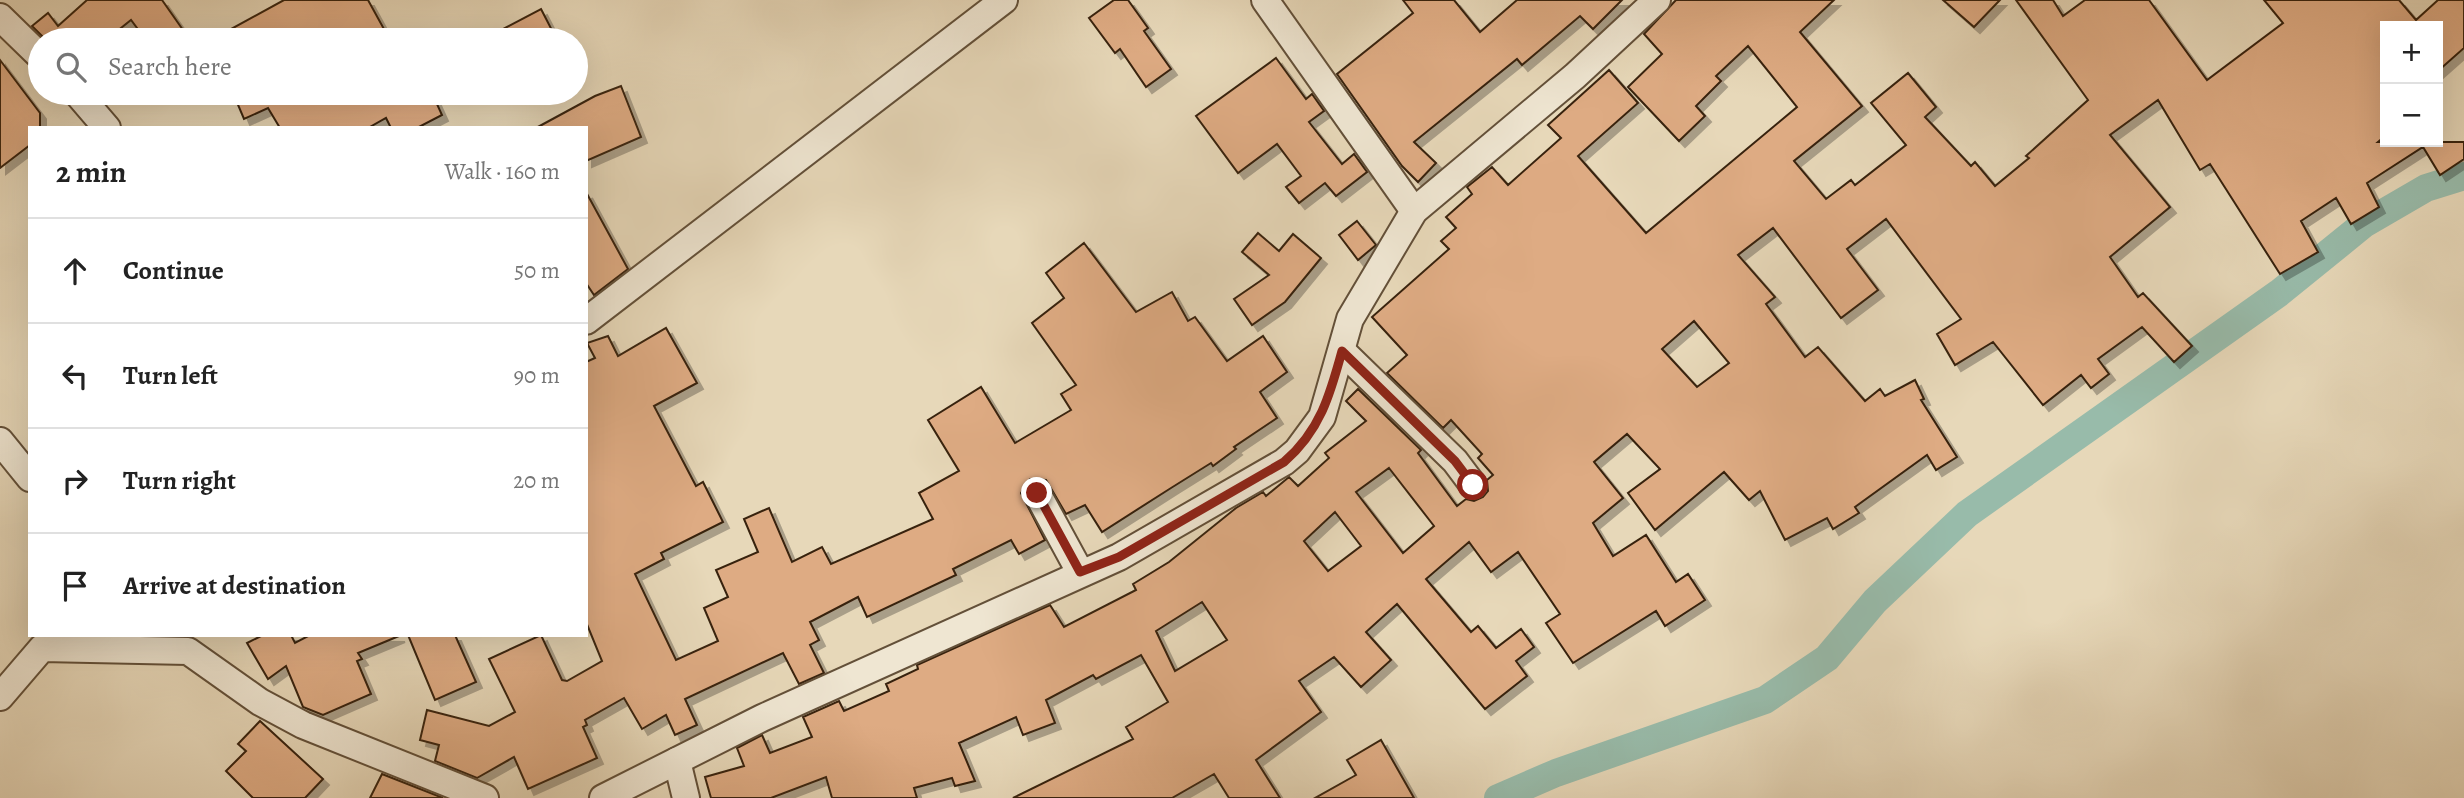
<!DOCTYPE html>
<meta charset="utf-8">
<style>
body{margin:0;font-family:Alegreya,serif;background:#f2f2f2;color:#222}
.controls{position:absolute;right:21px;top:21px;display:grid;overflow:hidden;border-radius:0px;box-shadow:0 7px 28px #0002}
.controls button{width:63px;height:63px;display:grid;place-items:center;padding:0;border:0;border-bottom:2px solid #e0e0e0;background:#fff;color:#222;font:35px sans-serif}
.stop{position:absolute;width:21px;height:21px;margin:-16px;border:5px solid #8f2418;border-radius:50%;background:#fff}
.stop.end{background:#8f2418;border-color:#fff;box-shadow:0 2px 7px #0008}
.list{margin:0;padding:0;list-style:none}
h2{display:flex;justify-content:space-between;align-items:center;height:91px;margin:0;padding:0 28px;font-size:30px}
h2 small{font-size:23px;font-weight:400;color:#767676}
.list li{display:grid;grid-template-columns:46px 1fr auto;gap:21px;align-items:center;box-sizing:border-box;height:105px;padding:0 28px;border-top:2px solid #e0e0e0}
.list b{display:block;font-size:26px;white-space:nowrap}
.list em{font-size:23px;font-style:normal;color:#767676}
.icon{flex:none;width:38px;height:38px;fill:none;stroke:currentColor;stroke-width:2;stroke-linecap:round;stroke-linejoin:round}
.map{position:relative;flex:none;width:2464px;height:798px;overflow:hidden}
.search{position:absolute;background:#fff;box-shadow:0 7px 28px #0002;left:28px;top:28px;width:560px;height:77px;display:flex;align-items:center;gap:18px;box-sizing:border-box;padding:0 24px;border-radius:38px;color:#767676;font-size:26px}
.panel{position:absolute;background:#fff;box-shadow:0 7px 28px #0002;left:28px;top:126px;width:560px;height:511px;border-radius:0px}
.map>svg:first-child{display:block}
.lines{fill:none;stroke-linecap:round;stroke-linejoin:round}
.canal{stroke:#98bbaa;stroke-width:28}
.building{fill:#deab83;stroke:#37220e;stroke-width:2;fill-rule:evenodd;filter:url(#shadow)}
.minor-casing{stroke:#635039;stroke-width:30}
.minor{stroke:#efe6d2;stroke-width:26}
.route{stroke:#8f2418;stroke-width:9}
</style>
<div class="map">
<svg width="2464" height="798" viewBox="0 0 2464 798">
<defs>
<filter id="shadow"><feDropShadow dx="6" dy="6" stdDeviation="0" flood-color="#0004"/></filter>
</defs>
<rect width="100%" height="100%" fill="#e7d8b9"/>
<filter id="stains"><feTurbulence type="fractalNoise" baseFrequency=".00286" numOctaves="4"/><feColorMatrix values="0 0 0 0 .2 0 0 0 0 .09 0 0 0 0 .02 0 0 0 .5 -.17"/></filter>
<radialGradient id="worn" r=".72"><stop offset=".6" stop-color="#630" stop-opacity="0"/><stop offset="1" stop-color="#630" stop-opacity=".3"/></radialGradient>
<g class="lines">
<path class="canal" d="M1498 798 1556 773 1765 700 1827 658 1875 601 1967 514 2279 293 2364 224 2426 188 2464 176"/>
</g>
<g class="building">
<path d="M87 0H162L190 40H146L131 20 106 40H46L32 26 48 13 58 26Z"/>
<path d="M284 0H368L390 40H211Z"/>
<path d="M1114 0H1128L1148 28 1144 31 1171 69 1146 87 1120 49 1115 53 1089 18Z"/>
<path d="M1403 0H1454L1480 32 1517 0H1622L1593 29 1580 16 1522 65 1517 59 1414 142 1436 163 1418 182 1402 166 1337 74 1413 13Z"/>
<path d="M1676 0H1834L1800 32 1862 106 1794 161 1826 199 1851 180 1855 185 1906 145 1871 103 1908 73 1936 107 1925 117 1971 166 1975 162 1995 186 2029 158 2026 156 2088 100 2016 0H2053L2063 16 2085 0H2149L2207 80 2283 23 2264 0H2399L2416 20 2438 0H2464V48L2438 71V26H2385V136L2378 142H2464V159L2440 175 2423 147 2367 183 2379 207 2351 224 2336 198 2301 221 2318 252 2280 274 2210 164 2200 170 2158 100 2110 135 2170 207 2110 257 2138 297 2143 293 2192 346 2174 362 2142 327 2098 359 2109 374 2091 388 2081 375 2043 405 1993 342 1955 365 1937 334 1961 319 1886 219 1847 249 1878 290 1841 318 1773 228 1738 255 1775 297 1766 304 1805 357 1818 347 1865 401 1880 389 1885 396 1915 380 1924 399 1921 400 1957 457 1936 470 1927 455 1855 507 1859 513 1833 529 1827 518 1785 540 1760 491 1749 500 1724 472 1655 530 1628 493 1660 469 1627 434 1594 462 1623 498 1593 523 1613 556 1646 535 1676 582 1688 574 1705 600 1665 626 1656 611 1573 663 1546 623 1560 614 1518 552 1491 572 1469 542 1426 579 1471 632 1478 626 1496 648 1521 629 1534 647 1516 661 1527 676 1485 709 1397 604 1366 632 1391 660 1361 687 1334 657 1299 681 1321 712 1256 760 1280 798H1229L1214 774 1172 798H1013L1133 739 1126 727 1168 702 1141 655 1096 679 1093 675 1046 700 1055 723 1023 735 1016 717 959 743 975 781 955 786 952 778 914 788 917 798H832L826 777 771 798H711L705 777 744 766 737 748 762 735 770 753 812 737 803 717 839 701 844 711 889 691 886 684 918 669 917 665 1050 605 1064 627 1136 590 1133 584 1169 562 1236 508 1263 492 1266 496 1289 477 1298 486 1329 458 1325 453 1366 421 1346 401 1358 389 1421 450 1418 453 1457 506 1466 499 1474 501 1483 497 1488 491 1487 480 1493 475 1478 458 1482 454 1451 420 1443 428 1387 373 1407 355 1372 317 1449 249 1441 241 1456 228 1446 217 1472 194 1467 187 1492 167 1508 185 1561 138 1548 125 1609 70 1638 103 1578 156 1646 233 1797 107 1748 46 1716 76 1721 81 1696 106 1705 116 1679 141 1628 87 1662 54 1644 34ZM1694 321 1729 363 1697 387 1662 349ZM1389 468 1434 526 1403 553 1356 492ZM1335 512 1361 546 1328 571 1304 541ZM1202 602 1227 640 1175 671 1156 631Z"/>
<path d="M1943 0H2000L1974 27Z"/>
<path d="M541 9 557 40H482Z"/>
<path d="M1276 58 1306 99 1312 94 1324 111 1309 122 1342 164 1354 154 1367 172 1336 196 1325 183 1299 203 1286 187 1301 176 1277 144 1238 173 1196 116Z"/>
<path d="M0 60 40 113V128H30V145L0 168Z"/>
<path d="M621 86 641 137 586 161V128H536L595 96Z"/>
<path d="M233 93H432L442 115 417 128H391L386 118 368 128H280L268 108 244 119Z"/>
<path d="M586 192 628 269 594 295 586 283Z"/>
<path d="M1357 221 1376 245 1358 260 1339 235Z"/>
<path d="M1258 233 1279 251 1293 234 1321 258 1285 302 1252 325 1234 299 1269 275 1242 252Z"/>
<path d="M1084 243 1136 312 1172 292 1188 321 1195 317 1227 361 1263 336 1287 372 1260 392 1277 418 1234 447 1236 449 1213 466 1211 463 1171 488 1102 532 1085 505 1066 514 1046 480 1030 479 1021 493 1045 540 1019 554 1011 540 953 569 956 575 867 617 858 597 810 622 819 640 810 645 824 673 799 684 783 653 685 699 697 725 675 735 666 715 642 729 624 698 585 720 587 725 583 727 597 758 528 789 514 757 477 778 435 761 439 745 420 740 427 710 489 726 515 712 489 659 541 635 562 680 567 681 602 661 586 622V362L595 358 587 343 608 336 618 356 666 328 697 383 654 406 696 486 703 482 723 522 661 553 664 559 635 574 676 660 718 641 704 608 728 597 716 570 758 552 744 519 769 508 792 562 822 547 831 564 933 519 919 493 959 471 928 420 981 387 1015 443 1071 410 1061 394 1076 385 1032 323 1064 298 1046 273Z"/>
<path d="M263 635H291L295 643 310 635 399 636 358 653 362 659 357 661 371 694 323 715 303 707 286 666 268 679 247 643Z"/>
<path d="M408 635H455L476 682 435 700Z"/>
<path d="M260 721 323 779 305 798H253L226 771 246 751 238 744Z"/>
<path d="M1381 740 1414 798H1315L1356 775 1347 760Z"/>
<path d="M382 774 443 798H370Z"/>
</g>
<g class="lines">
<defs>
<g id="minor">
<path d="M1265 0 1414 211"/>
<path d="M0 17 40 56"/>
<path d="M77 93 107 128"/>
<path d="M586 321 1004 0"/>
<path d="M1342 351 1455 461 1473 485"/>
<path d="M0 441 30 478"/>
<path d="M1037 493 1080 572"/>
<path d="M0 697 42 648 188 651 260 702 303 725 485 798"/>
<path d="M677 761 686 798"/>
<path d="M603 798 762 718 1119 557 1284 462 1297 451 1322 417 1350 319 1414 211 1575 76 1657 0"/>
</g>
</defs>
<use href="#minor" class="minor-casing"/>
<use href="#minor" class="minor"/>
</g>
<g class="lines">
<path class="route" d="M1037 493 1080 572 1119 557 1284 462C1320 431 1330 395 1342 351L1455 461 1473 485"/>
</g>
<rect width="100%" height="100%" filter="url(#stains)"/>
<rect width="100%" height="100%" fill="url(#worn)"/>
</svg>
<div class="controls">
<button>+</button>
<button>−</button>
</div>
<div class="stop" style="left:1473px;top:485px"></div>
<div class="stop end" style="left:1037px;top:493px"></div>
<div class="search"><svg class="icon" aria-label="search" viewBox="0 0 24 24"><circle cx="10" cy="10" r="6"/><path d="M15 15l6 6"/></svg>Search here</div>
<section class="panel">
<h2>2 min<small>Walk · 160 m</small></h2>
<ul class="list">
<li><svg class="icon" aria-label="ahead" viewBox="0 0 24 24"><path d="M12 20V5M6 11l6-6 6 6"/></svg><div><b>Continue</b></div><em>50 m</em></li>
<li><svg class="icon" aria-label="left" viewBox="0 0 24 24"><path d="M17 20v-9H6M10 6l-5 5 5 5"/></svg><div><b>Turn left</b></div><em>90 m</em></li>
<li><svg class="icon" aria-label="right" viewBox="0 0 24 24"><path d="M7 20v-9h11M14 6l5 5-5 5"/></svg><div><b>Turn right</b></div><em>20 m</em></li>
<li><svg class="icon" aria-label="arrive" viewBox="0 0 24 24"><path d="M6 21V4h12l-3 4 3 4H6"/></svg><div><b>Arrive at destination</b></div></li>
</ul>
</section>
</div>
